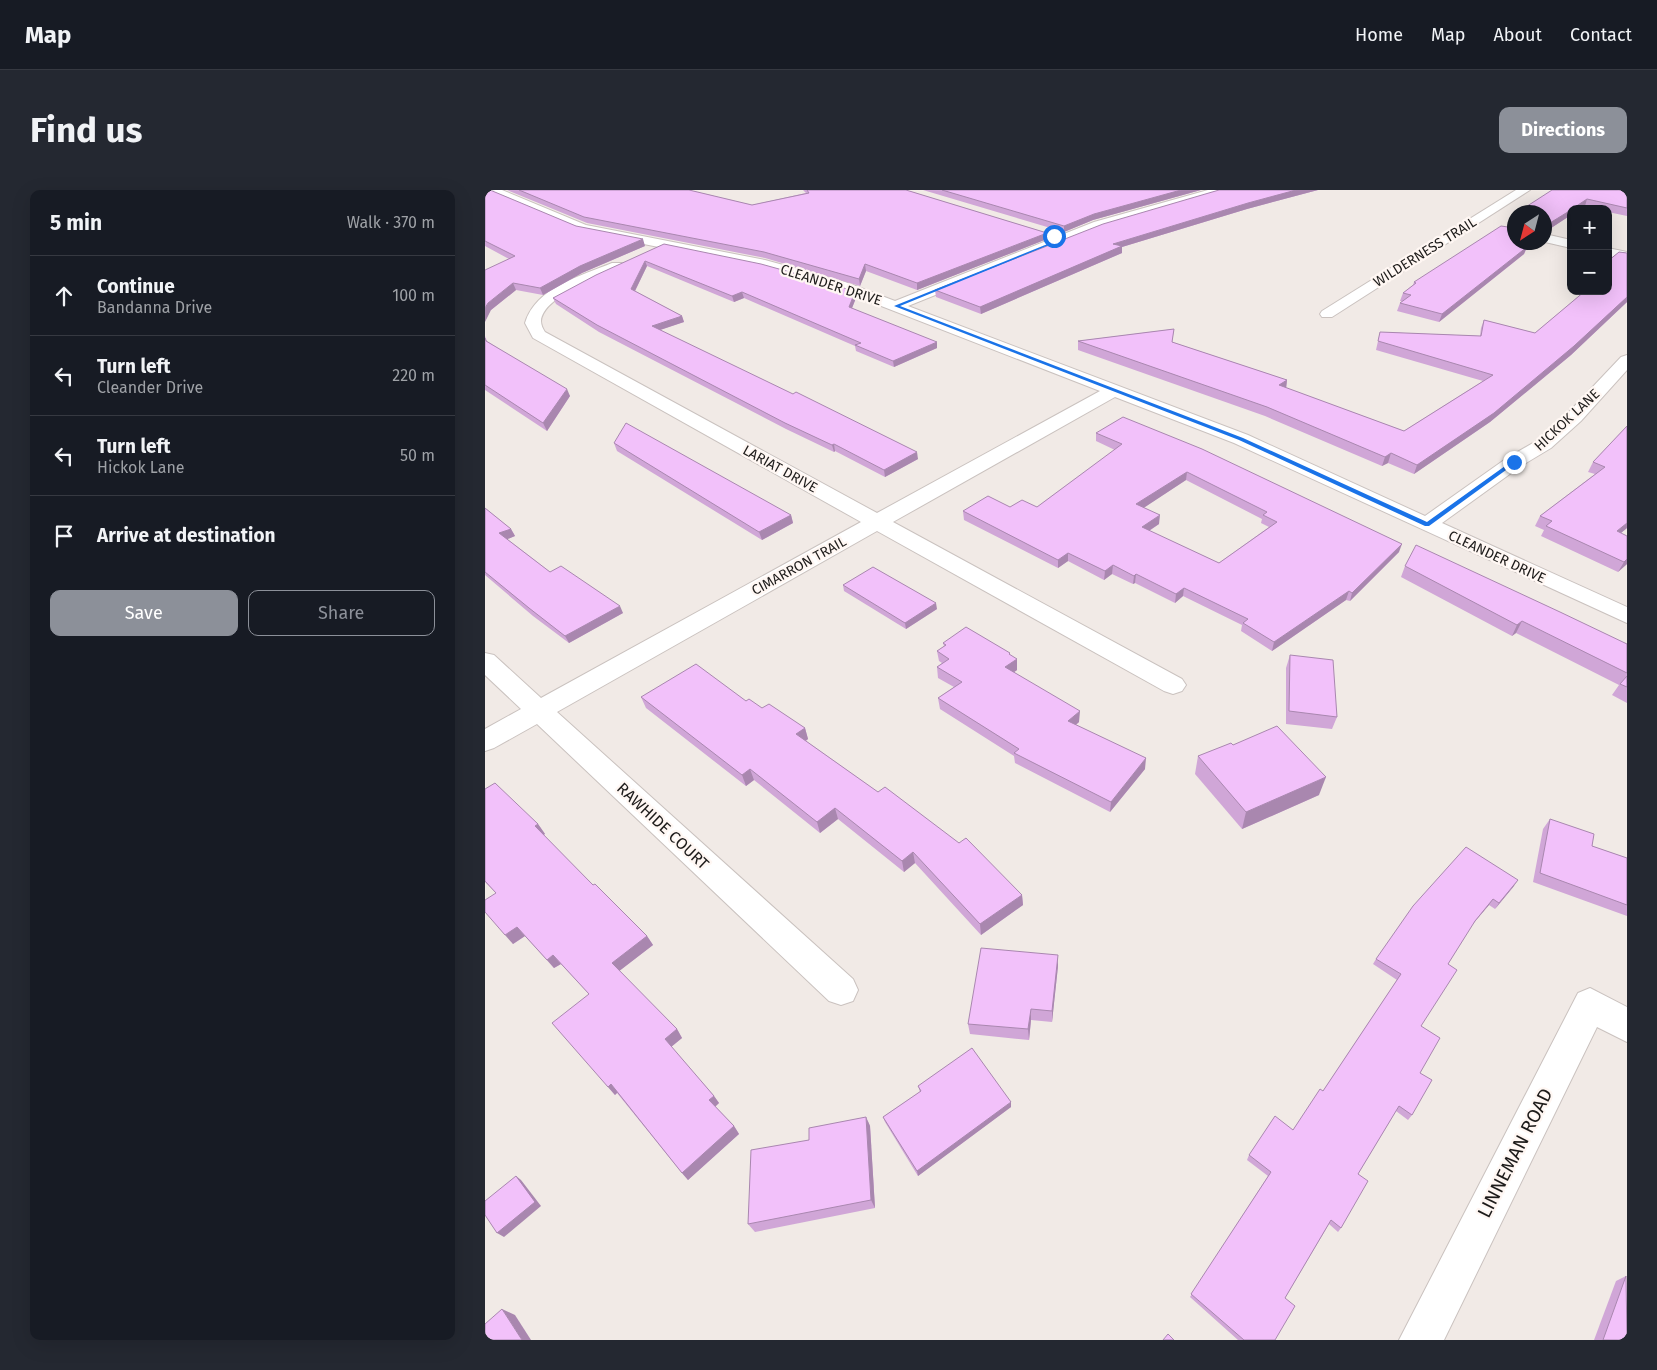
<!DOCTYPE html>
<meta charset="utf-8">
<style>
body{margin:0;font-family:"Fira Sans",sans-serif;background:#242831;color:#f1f3f6}
.controls{position:absolute;right:15px;top:15px;display:grid;overflow:hidden;border-radius:10px;box-shadow:0 5px 20px #0002}
.controls button{width:45px;height:45px;display:grid;place-items:center;padding:0;border:0;border-bottom:1px solid #363941;background:#171b24;color:#f1f3f6;font:25px sans-serif}
.compass{position:absolute;left:1022px;top:15px;width:45px;height:45px;border-radius:50%;background:#171b24;box-shadow:0 5px 20px #0002;rotate:216deg}
.stop{position:absolute;width:15px;height:15px;margin:-11px;border:4px solid #1a73e8;border-radius:50%;background:#fff}
.stop.end{background:#1a73e8;border-color:#fff;box-shadow:0 1px 5px #0008}
.list{margin:0;padding:0;list-style:none}
h2{display:flex;justify-content:space-between;align-items:center;height:65px;margin:0;padding:0 20px;font-size:21px}
h2 small{font-size:16px;font-weight:400;color:#9ea1a6}
.list li{display:grid;grid-template-columns:32px 1fr auto;gap:15px;align-items:center;box-sizing:border-box;height:80px;padding:0 20px;border-top:1px solid #363941}
.list b{display:block;font-size:19px;white-space:nowrap}
.list p{margin:0;font-size:16px;white-space:nowrap;color:#9ea1a6}
.list em{font-size:16px;font-style:normal;color:#9ea1a6}
.actions{display:flex;gap:10px;padding:15px 20px}
.actions a{flex:1;padding:11px 0;border:1px solid #8c9099;border-radius:10px;text-align:center;font-size:18px;color:#8c9099}
.actions .main{background:#8c9099;color:#fff}
.icon{flex:none;width:28px;height:28px;fill:none;stroke:currentColor;stroke-width:2;stroke-linecap:round;stroke-linejoin:round}
.map{position:relative;flex:none;width:1142px;height:1150px;overflow:hidden;border-radius:10px}
header{display:flex;align-items:center;gap:30px;box-sizing:border-box;height:70px;padding:0 25px;background:#171b24;border-bottom:1px solid #363941}
header strong{font-size:24px}
nav{display:flex;gap:28px;margin-inline-start:auto;font-size:18px}
.intro{display:flex;align-items:center;justify-content:space-between;box-sizing:border-box;height:120px;padding:0 30px}
h1{margin:0;font-size:35px}
.button{padding:12px 22px;border-radius:10px;background:#8c9099;color:#fff;font-size:18px;font-weight:700}
main{display:flex;gap:30px;padding:0 30px}
aside{flex:1;background:#171b24;border-radius:10px;box-shadow:0 5px 20px #0002}
.map>svg:first-child{display:block}
.lines{fill:none;stroke-linecap:round;stroke-linejoin:round}
.street-casing{stroke:#cac2bf;stroke-width:2}
.street{fill:#fff;fill-rule:evenodd}
.wall{fill:#d0a6d7;fill-rule:evenodd}
.shaded-wall{fill:#a987af}
.building{fill:#f2c1fa;stroke:#a987af;fill-rule:evenodd}
.route{fill:#1a73e8}
.labels{text-anchor:middle;dominant-baseline:central;stroke-width:4.5;stroke-linejoin:round;paint-order:stroke}
.far-street-label{font-size:14px;fill:#1d1b1a;stroke:#fff7f3}
.street-label{font-size:16px;fill:#1d1b1a;stroke:#fff7f3}
.near-street-label{font-size:19px;fill:#1d1b1a;stroke:#fff7f3}
</style>
<header>
<strong>Map</strong>
<nav><a>Home</a><a>Map</a><a>About</a><a>Contact</a></nav>
</header>
<div class="intro"><h1>Find us</h1><a class="button">Directions</a></div>
<main>
<aside>
<h2>5 min<small>Walk · 370 m</small></h2>
<ul class="list">
<li><svg class="icon" aria-label="ahead" viewBox="0 0 24 24"><path d="M12 20V5M6 11l6-6 6 6"/></svg><div><b>Continue</b><p>Bandanna Drive</p></div><em>100 m</em></li>
<li><svg class="icon" aria-label="left" viewBox="0 0 24 24"><path d="M17 20v-9H6M10 6l-5 5 5 5"/></svg><div><b>Turn left</b><p>Cleander Drive</p></div><em>220 m</em></li>
<li><svg class="icon" aria-label="left" viewBox="0 0 24 24"><path d="M17 20v-9H6M10 6l-5 5 5 5"/></svg><div><b>Turn left</b><p>Hickok Lane</p></div><em>50 m</em></li>
<li><svg class="icon" aria-label="arrive" viewBox="0 0 24 24"><path d="M6 21V4h12l-3 4 3 4H6"/></svg><div><b>Arrive at destination</b></div></li>
</ul>
<div class="actions"><a class="main">Save</a><a>Share</a></div>
</aside>
<div class="map">
<svg width="1142" height="1150" viewBox="0 0 1142 1150">
<rect width="100%" height="100%" fill="#f1eae6"/>
<g class="lines">
<defs>
<g id="street">
<path d="M1 0H17L101 35 280 70 360 92 410 111 609 32 723 0H742L740 2 617 38 423 116 763 245 940 326 1022 268 1053 250 1083 223 1136 167 1142 165V180L1096 231 1066 258 1036 276 957 333 1142 417V433L749 253 630 207 408 332 697 489 701 495 697 501 688 504 679 501 392 341 72 522 368 789 373 800 368 811 356 815 344 811 52 534 9 558 0 561V539L36 519 0 485V463L9 465 56 508 376 332 48 148 40 133C51 97 96 86 127 73H137L139 76 137 79C116 87 58 106 56 131 56 135 58 139 60 142L392 323 615 201 350 98 278 78 94 41 3 2Z"/>
<path d="M1031 0H1045L847 127H837L835 124 837 121Z"/>
<path d="M1060 44 1086 50V58L1060 52Z"/>
<path d="M1123 58 1142 62V70L1123 66Z"/>
<path d="M1105 798 1142 817V852L1112 837 959 1150H914L1093 803Z"/>
</g>
</defs>
<use href="#street" class="street-casing"/>
<use href="#street" class="street"/>
</g>
<g class="wall">
<path d="M0 0 91 36 160 56 97 83 58 105 31 100 6 120 24 69 0 56Z"/>
<path d="M22 0H204L267 15 321 3 318 0H421L562 43V49L432 100 381 81 375 96 280 68 102 33Z"/>
<path d="M438 0H716L608 30 579 42Z"/>
<path d="M734 0H833L762 19 637 57V63L496 124 451 107 450 100Z"/>
<path d="M1067 0H1142V26L1123 22V19H1110L1100 16 1096 19H1086V25L1060 42Z"/>
<path d="M1030 26V35L1026 34Z"/>
<path d="M1030 52H1043L1038 56 1042 57 1039 64 954 132 912 121 915 113 917 111H915L918 103 928 95 929 92Z"/>
<path d="M179 54 371 108 367 118 452 158 409 177 371 161 370 156 259 108 249 112 162 76 150 101 197 126 199 132 175 140 433 269 400 287 350 261 349 262 301 239 114 142 71 114 68 108Z"/>
<path d="M1134 62 1142 63V112L1086 165 1005 232 929 284 903 273 897 276 780 226 593 160V151L689 139 687 152 802 190 801 198 919 241 998 191 891 160 895 142 995 146 996 138 999 130 1050 143 1100 101H1123V71Z"/>
<path d="M0 146 2 151 85 206 62 241 0 200Z"/>
<path d="M1142 236V338L1136 343 1142 374 1133 382 1056 346 1059 340 1050 336 1055 326 1110 284 1103 282 1108 272Z"/>
<path d="M611 243 914 362 865 411 861 410 787 461 756 441 757 435 698 406 690 413 650 393 648 394 627 384 619 390 583 371 573 378 479 330 478 321 525 317H552L630 260 611 251ZM701 290 777 329 776 333 784 337 734 373 664 341 674 334 658 318Z"/>
<path d="M129 253 306 325 308 333 277 350 132 261Z"/>
<path d="M0 318 26 339 30 346 22 349 65 382 138 423 84 453 48 426 0 385Z"/>
<path d="M920 376 1142 454V513L1127 505 1134 495 1031 443 1027 446 916 387Z"/>
<path d="M358 395 452 419 421 439 359 401Z"/>
<path d="M458 453 525 463V465L532 480 529 482 594 532 591 535 660 579 625 622 530 573 529 566 455 519 453 508 469 497 453 488 452 477 457 473 454 471 452 461 459 456Z"/>
<path d="M805 465 852 527 847 539 801 534V478Z"/>
<path d="M156 507 261 511 320 538 323 549 321 551 537 705 538 715 496 745 430 673 419 682 353 629 335 643 269 590 261 596 161 518Z"/>
<path d="M748 555 834 605 757 639 710 584 713 566Z"/>
<path d="M0 599 53 634 60 644 58 645 108 695 162 746 168 755 134 781 192 839 197 848 186 857 229 906 234 913 230 916 249 936 254 944 203 990 197 983 132 903 130 905 123 897 104 804 76 774 69 778 40 746 28 754 11 703 0 692Z"/>
<path d="M1065 629 1107 656 1142 668V726L1048 692 1058 639Z"/>
<path d="M1029 696 1010 719 1004 715 987 735 963 774 936 836 935 883 927 925 923 930 911 921 873 984 856 1038 853 1042 844 1034 800 1108 790 1150H753L705 1107 783 986 762 970 764 965 808 940 838 901 912 790 888 774 891 769Z"/>
<path d="M573 776 567 832 546 830 544 850 485 844 483 834Z"/>
<path d="M433 896 526 917 433 986 400 932 398 927 435 902Z"/>
<path d="M381 927 385 936 390 1018 270 1042 263 1034 324 950Z"/>
<path d="M1141 1086 1142 1150H1109L1131 1091Z"/>
</g>
<g class="shaded-wall">
<path d="M696 0H716L608 30 579 42V36L609 24Z"/>
<path d="M811 0H833L762 19 637 57V63L496 124 495 117 628 54 763 13Z"/>
<path d="M1102 9 1100 16 1096 19H1087Z"/>
<path d="M1086 20V25L1060 42V36Z"/>
<path d="M562 43V49L432 100V93Z"/>
<path d="M158 49 160 56 97 83 58 105 55 98 95 76Z"/>
<path d="M1034 52H1043L1028 62 1031 54Z"/>
<path d="M1042 57 1039 64 954 132 957 124Z"/>
<path d="M160 71 162 76 148 105 146 99Z"/>
<path d="M380 74 381 81 375 96 374 89Z"/>
<path d="M28 93 31 100 6 120 0 132V118L3 113Z"/>
<path d="M257 102 259 108 249 112 247 106Z"/>
<path d="M370 102 371 108 365 123 364 117Z"/>
<path d="M1142 107V112L1086 165 1005 232 929 284 932 275Z"/>
<path d="M197 126 199 132 169 142 167 136Z"/>
<path d="M452 152V158L409 177 408 171Z"/>
<path d="M802 190 801 199 794 195Z"/>
<path d="M82 199 85 206 62 241 58 233Z"/>
<path d="M349 254 350 261 349 262 347 255Z"/>
<path d="M432 262 433 269 400 287 399 280Z"/>
<path d="M906 263 903 273 897 276 900 267Z"/>
<path d="M702 282 701 290 651 323V314Z"/>
<path d="M306 325 308 333 277 350 274 342Z"/>
<path d="M675 325 674 334 656 346 657 337Z"/>
<path d="M1142 333V338L1126 351 1132 341Z"/>
<path d="M26 339 30 346 18 351 14 343Z"/>
<path d="M917 354 914 362 865 411 867 403Z"/>
<path d="M583 363V371L573 378V370Z"/>
<path d="M1142 369V374L1133 382 1139 372Z"/>
<path d="M628 375 627 384 619 390 620 381Z"/>
<path d="M651 384 650 393 648 394 649 386Z"/>
<path d="M699 398 698 406 690 413 691 404Z"/>
<path d="M864 401 861 410 787 461 789 452Z"/>
<path d="M451 413 452 419 421 439 420 433Z"/>
<path d="M135 416 138 423 84 453 80 446Z"/>
<path d="M1037 431 1031 443 1027 446 1032 435Z"/>
<path d="M532 469V480L521 488 520 477Z"/>
<path d="M595 521 594 532 583 541V531Z"/>
<path d="M320 538 323 549 314 555 311 544Z"/>
<path d="M661 568 660 579 625 622 626 612Z"/>
<path d="M265 579 269 590 261 596 257 585Z"/>
<path d="M841 587 834 605 757 639 761 622Z"/>
<path d="M350 618 353 629 335 643 332 632Z"/>
<path d="M53 634 60 644 57 646 50 636Z"/>
<path d="M428 662 430 673 419 682 417 671Z"/>
<path d="M1033 690 1029 696 1010 719 1014 713Z"/>
<path d="M537 705 538 715 496 745 495 734Z"/>
<path d="M1008 709 1004 715 986 736 990 731Z"/>
<path d="M32 737 40 746 28 754 20 745Z"/>
<path d="M162 746 168 755 133 782 127 773Z"/>
<path d="M68 765 76 774 69 778 62 770Z"/>
<path d="M573 765V776L567 832V821Z"/>
<path d="M546 819V830L544 850 543 839Z"/>
<path d="M192 839 197 848 186 857 180 849Z"/>
<path d="M126 894 133 902 130 905 123 897Z"/>
<path d="M229 906 234 913 230 917 224 910Z"/>
<path d="M526 912V917L433 986 432 981Z"/>
<path d="M381 927 385 936 390 1018 386 1010Z"/>
<path d="M249 936 254 944 203 990 197 983Z"/>
<path d="M31 986 36 990 56 1016 19 1047 12 1043Z"/>
<path d="M17 1119 30 1125 46 1150H37Z"/>
</g>
<g class="building">
<path d="M0 0H5L91 36 158 49 95 76 55 98 28 93 3 113 0 118V80L30 66 0 51Z"/>
<path d="M34 0H204L267 15 324 3 322 0H421L562 43 432 93 380 74 374 89 279 62 99 27Z"/>
<path d="M457 0H696L609 24 579 36Z"/>
<path d="M734 0H811L763 13 628 54 637 56 495 117 450 100 618 34Z"/>
<path d="M1067 0H1142V18L1102 9 1087 19H1086V20L1060 36V22H1033Z"/>
<path d="M1016 36 1030 38V52H1034L1031 54 1042 57 957 124 915 113 926 105 918 103 931 93 929 92Z"/>
<path d="M179 54 276 74 348 94 370 102 364 117 452 152 408 171 370 155 376 153 257 102 247 106 160 71 146 99 197 126 167 136 308 204 311 202 432 262 399 280 349 254 347 255 300 233 112 135 68 108 111 85Z"/>
<path d="M1134 62 1142 63V107L1089 156 1009 223 932 275 906 263 900 267 782 217 593 151 689 139 687 152 802 190 794 195 919 241 1008 185 893 151 895 142 996 146 999 130 1050 143 1100 101H1123V82L1126 80 1123 79V71Z"/>
<path d="M0 148 1 151 82 199 58 233 0 195Z"/>
<path d="M638 227 717 259 917 354 867 403 864 401 789 452 758 433 763 429 699 398 691 404 651 384 649 386 628 375 620 381 583 363 573 370 478 321 503 306 525 317 537 310 552 317 637 254 611 243ZM702 282 782 322 778 325 792 332 734 373 657 337 675 325 651 314Z"/>
<path d="M141 233 306 325 274 342 129 253Z"/>
<path d="M1142 236V333L1132 341 1142 346V369L1139 372 1061 336 1067 331 1055 326 1120 277 1108 272Z"/>
<path d="M0 318 26 339 14 343 65 382 76 376 135 416 80 446 44 418 0 382Z"/>
<path d="M931 355 1075 422 1142 454V483L1037 431 1032 435 920 376Z"/>
<path d="M388 377 451 413 420 433 358 395Z"/>
<path d="M481 437 525 463 524 464 532 469 520 477 595 521 583 531 661 568 626 612 529 563 534 559 453 508 477 492 452 477 464 469 452 461 461 455 458 453Z"/>
<path d="M805 465 848 470 852 527 804 521Z"/>
<path d="M211 474 261 511 264 509 277 518 284 514 320 538 311 544 393 602 400 597 474 653 481 648 537 705 495 734 428 662 417 671 350 618 332 632 265 579 257 585 156 507Z"/>
<path d="M1142 486V497L1135 494Z"/>
<path d="M792 536 841 587 761 622 713 566 746 553 748 555Z"/>
<path d="M10 593 53 634 50 636 108 695 110 694 162 746 127 773 192 839 180 849 229 906 224 910 249 936 197 983 126 894 123 897 67 833 104 804 68 765 62 770 32 737 20 745 0 722V710L11 703 0 691V599Z"/>
<path d="M1065 629 1109 644 1107 656 1142 668V715L1055 683Z"/>
<path d="M981 657 1033 690 1014 713 1008 709 990 731 963 774 972 780 936 836 955 848 935 883 947 890 927 925 914 916 873 984 883 991 856 1038 846 1030 800 1108 810 1116 790 1150H759L706 1104 786 982 764 965 790 926 808 940 835 899 838 901 916 784 891 769 928 716Z"/>
<path d="M496 758 573 765 567 821 546 819 543 839 483 834Z"/>
<path d="M487 858 526 912 432 981 398 927 436 901 433 896Z"/>
<path d="M381 927 386 1010 263 1034 266 960 324 950V938Z"/>
<path d="M31 986 50 1012 12 1043 0 1025V1011Z"/>
<path d="M1141 1086 1142 1150H1118Z"/>
<path d="M17 1119 37 1150H0V1134Z"/>
<path d="M683 1144 689 1150H678Z"/>
</g>
<path class="route" d="M569 44 581 48 415 116 758 248 942 332 1027 271 1032 272 944 336H940L754 250 409 116 575 49 568 46Z"/>
<g class="labels">
<g class="far-street-label">
<text transform="translate(940 62) rotate(-32)">WILDERNESS TRAIL</text>
<text transform="translate(346 95) rotate(18)">CLEANDER DRIVE</text>
<text transform="translate(1082 230) rotate(-43)">HICKOK LANE</text>
<text transform="translate(295 279) rotate(29)">LARIAT DRIVE</text>
<text transform="translate(1012 367) rotate(25)">CLEANDER DRIVE</text>
<text transform="translate(314 376) rotate(-29)">CIMARRON TRAIL</text>
</g>
<g class="street-label">
<text transform="translate(178 636) rotate(43)">RAWHIDE COURT</text>
</g>
<g class="near-street-label">
<text transform="translate(1030 963) rotate(-63)">LINNEMAN ROAD</text>
</g>
</g>
</svg>
<div class="controls">
<button>+</button>
<button>−</button>
</div>
<svg class="compass" viewBox="-18 -18 36 36"><path d="M0-13l5 13h-10z" fill="#e53935"/><path d="M0 13l5-13h-10z" fill="#9ea1a6"/></svg>
<div class="stop" style="left:569px;top:46px"></div>
<div class="stop end" style="left:1029px;top:272px"></div>
</div>
</main>
